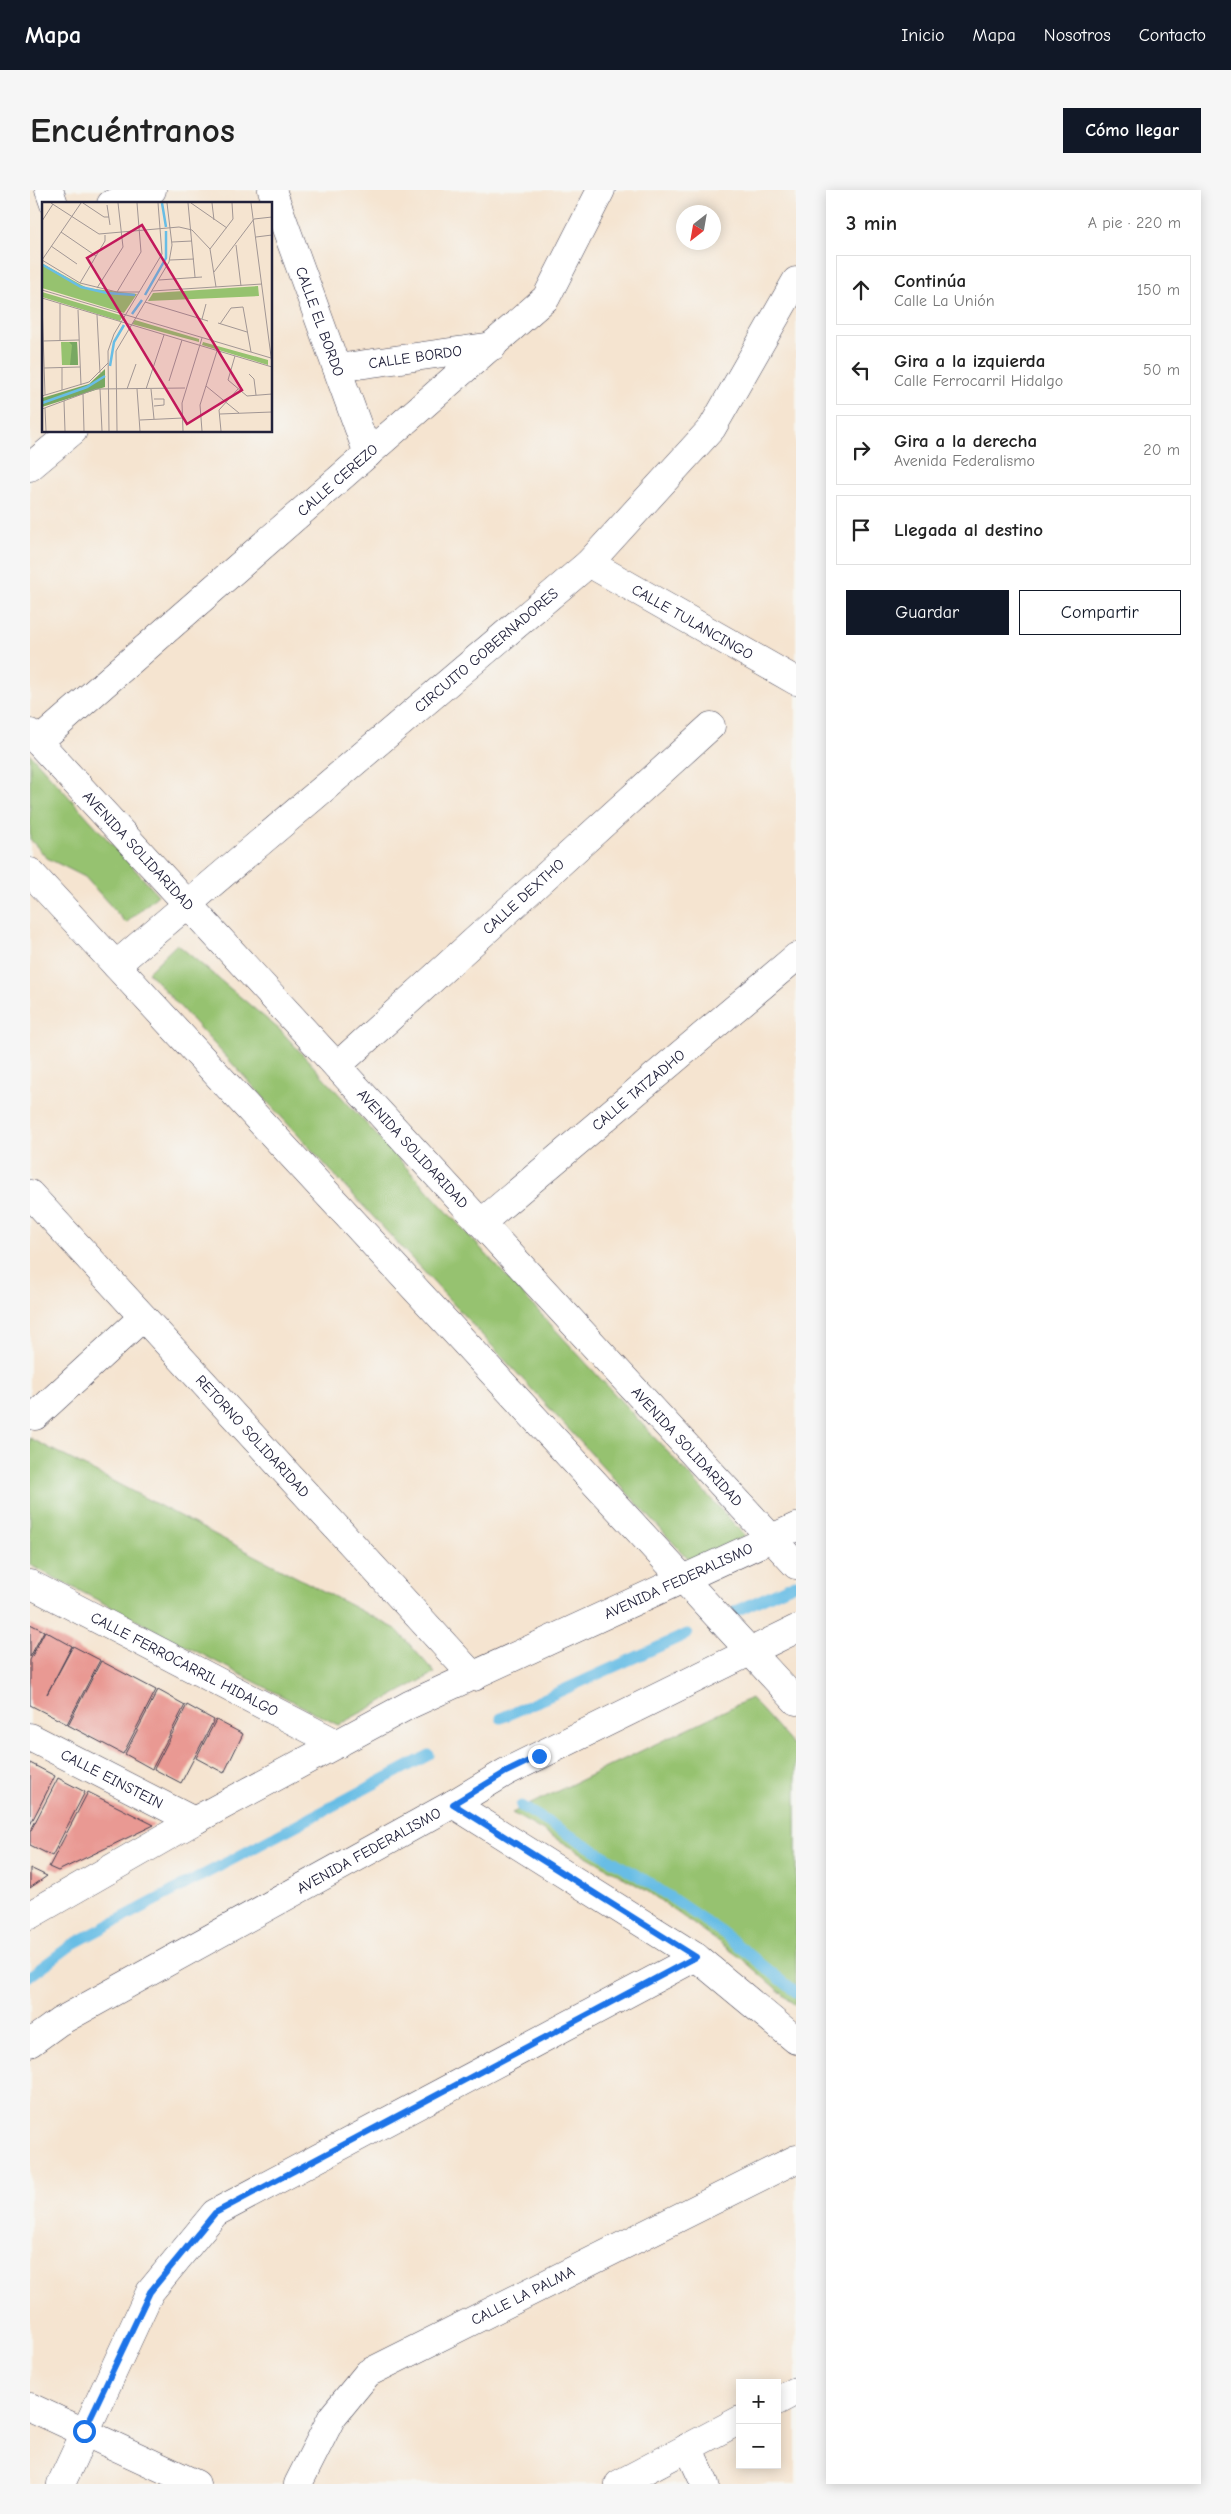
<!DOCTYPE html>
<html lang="es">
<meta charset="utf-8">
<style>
body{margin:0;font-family:"Comic Neue",sans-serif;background:#f6f6f6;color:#222}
.controls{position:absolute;right:15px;bottom:15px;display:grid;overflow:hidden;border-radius:0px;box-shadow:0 2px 12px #0003}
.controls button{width:45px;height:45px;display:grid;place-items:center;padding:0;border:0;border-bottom:1px solid #e0e0e0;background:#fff;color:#222;font:25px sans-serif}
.compass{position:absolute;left:646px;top:15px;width:45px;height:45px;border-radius:50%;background:#fff;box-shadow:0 2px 12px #0003;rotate:211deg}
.stop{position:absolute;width:15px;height:15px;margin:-11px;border:4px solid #1a73e8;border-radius:50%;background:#fff}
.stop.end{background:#1a73e8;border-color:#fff;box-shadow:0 1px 5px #0008}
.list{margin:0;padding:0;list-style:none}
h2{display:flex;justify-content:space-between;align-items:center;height:65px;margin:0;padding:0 20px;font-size:21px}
h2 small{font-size:16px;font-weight:400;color:#767676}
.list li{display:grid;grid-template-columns:32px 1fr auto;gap:15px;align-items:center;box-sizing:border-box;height:70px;margin:0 10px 10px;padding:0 10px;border:1px solid #e0e0e0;border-radius:0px}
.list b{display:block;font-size:19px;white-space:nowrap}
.list p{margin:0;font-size:16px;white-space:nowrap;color:#767676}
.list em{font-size:16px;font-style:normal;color:#767676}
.actions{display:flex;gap:10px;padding:15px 20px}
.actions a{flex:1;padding:11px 0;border:1px solid #111827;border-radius:0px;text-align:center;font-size:18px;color:#111827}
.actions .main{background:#111827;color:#fff}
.icon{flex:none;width:28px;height:28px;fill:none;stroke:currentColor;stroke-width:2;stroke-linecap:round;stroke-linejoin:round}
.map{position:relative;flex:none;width:766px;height:2294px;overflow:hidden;border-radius:0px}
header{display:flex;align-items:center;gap:30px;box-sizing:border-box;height:70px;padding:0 25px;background:#111827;color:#fff}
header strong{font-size:24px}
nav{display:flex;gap:28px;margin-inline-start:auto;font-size:18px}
.intro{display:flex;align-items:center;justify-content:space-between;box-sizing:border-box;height:120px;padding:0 30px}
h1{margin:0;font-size:35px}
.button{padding:12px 22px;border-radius:0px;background:#111827;color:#fff;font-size:18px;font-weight:700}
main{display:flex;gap:30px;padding:0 30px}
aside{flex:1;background:#fff;border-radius:0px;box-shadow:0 2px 12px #0003}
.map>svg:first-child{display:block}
.green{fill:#96c26f;stroke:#5c7255}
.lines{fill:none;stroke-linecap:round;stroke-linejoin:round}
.stream{stroke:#68bde5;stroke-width:11}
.building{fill:#e99993}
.street-casing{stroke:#423f51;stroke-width:29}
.secondary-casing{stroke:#423f51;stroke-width:29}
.street{stroke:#fff;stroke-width:28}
.secondary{stroke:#fff;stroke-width:28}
.route{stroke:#1a73e8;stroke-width:6}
.labels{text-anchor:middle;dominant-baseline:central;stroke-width:4;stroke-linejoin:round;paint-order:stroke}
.street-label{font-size:15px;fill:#22223b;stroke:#f6f6f2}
.inset-river{fill:none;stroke:#68bde5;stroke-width:2.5}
.inset-road{fill:none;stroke:#a19694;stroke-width:1}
.view{fill:#c2185b;fill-opacity:0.15;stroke:#c2185b;stroke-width:2.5}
.inset-edge{fill:none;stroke:#22223b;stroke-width:2.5}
</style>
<header>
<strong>Mapa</strong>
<nav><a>Inicio</a><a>Mapa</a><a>Nosotros</a><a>Contacto</a></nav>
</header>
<div class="intro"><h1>Encuéntranos</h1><a class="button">Cómo llegar</a></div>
<main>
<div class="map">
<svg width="766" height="2294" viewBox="0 0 766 2294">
<rect width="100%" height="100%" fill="#f6f6f2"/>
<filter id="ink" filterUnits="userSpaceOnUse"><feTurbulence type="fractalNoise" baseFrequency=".02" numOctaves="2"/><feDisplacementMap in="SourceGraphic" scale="10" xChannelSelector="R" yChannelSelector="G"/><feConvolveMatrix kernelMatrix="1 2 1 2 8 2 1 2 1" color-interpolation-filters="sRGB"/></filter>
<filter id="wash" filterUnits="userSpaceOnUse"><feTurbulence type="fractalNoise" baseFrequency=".0096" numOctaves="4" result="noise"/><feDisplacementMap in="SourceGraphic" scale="20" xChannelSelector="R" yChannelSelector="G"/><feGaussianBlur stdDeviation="1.12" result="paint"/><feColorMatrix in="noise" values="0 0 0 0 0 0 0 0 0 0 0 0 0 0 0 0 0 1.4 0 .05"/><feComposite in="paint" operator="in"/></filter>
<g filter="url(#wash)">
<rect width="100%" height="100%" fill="#f5e4d0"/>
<g class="green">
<path d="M0 564 128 705 96 733 55 687 17 668 0 649Z"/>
<path d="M147 754 251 841 715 1346 659 1370 118 782Z"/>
<path d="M0 1248 366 1439 405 1483 308 1535 0 1375Z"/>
<path d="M721 1508 766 1558V1816L711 1768 617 1701 482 1623Z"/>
</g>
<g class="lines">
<g class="stream">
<path d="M706 1421 765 1394"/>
<path d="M471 1528 657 1444"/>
<path d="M491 1616 618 1692 693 1743 766 1802"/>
<path d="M0 1786 43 1754 399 1565"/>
</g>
</g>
<g id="blocks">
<g class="building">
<path d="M0 1434 14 1441 0 1467Z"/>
<path d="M15 1441 42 1456 17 1504 43 1456 70 1470 37 1534 0 1515V1470Z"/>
<path d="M71 1471 126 1500 93 1564 38 1535Z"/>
<path d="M128 1500 155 1515 122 1579 95 1564Z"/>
<path d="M157 1515 184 1530 151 1593 124 1579Z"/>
<path d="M186 1530 213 1544 194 1583 166 1568Z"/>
<path d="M0 1573 25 1586 0 1635Z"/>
<path d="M28 1588 55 1602 22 1666 0 1655V1642Z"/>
<path d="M58 1602 124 1635 28 1681 19 1677Z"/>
<path d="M0 1678 17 1686 0 1698Z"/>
</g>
</g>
</g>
<g filter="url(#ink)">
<use href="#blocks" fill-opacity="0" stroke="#423f51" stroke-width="1"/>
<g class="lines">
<defs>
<g id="street">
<path d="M19 0 24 14"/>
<path id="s1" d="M242 0 338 264"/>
<path d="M81 14 122 0"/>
<path id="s2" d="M307 178 463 156"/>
<path d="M0 277 43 241"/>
<path id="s3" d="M559 373 766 491"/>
<path id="s4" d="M8 552 516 108 571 0"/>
<path id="s5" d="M86 775 559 373 682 238 766 91"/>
<path id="s6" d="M307 876 681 536"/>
<path id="s7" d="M0 1004 444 1487"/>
<path id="s8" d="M451 1033 766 767"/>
<path d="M5 1226 113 1127"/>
<path id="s9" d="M0 1394 308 1554"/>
<path id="s10" d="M0 1547 164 1631"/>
<path d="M423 1614 666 1767 766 1850"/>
<path d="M747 2211 766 2201"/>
<path d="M0 2217 166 2294"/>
<path d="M658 2257 675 2294"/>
<path d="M31 2294 120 2102 185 2023 666 1767"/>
<path id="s11" d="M268 2294 302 2227 338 2183 766 1969"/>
<path d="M589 2294 710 2230"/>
</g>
<g id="secondary">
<path id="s12" d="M0 543 766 1375"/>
<path d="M0 682 766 1511"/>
<path id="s13" d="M0 1725 164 1631 379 1515 766 1337"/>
<path id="s14" d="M0 1853 29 1832 423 1614 476 1582 766 1439"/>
</g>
</defs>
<use href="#street" class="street-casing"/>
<use href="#secondary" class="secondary-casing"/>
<use href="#street" class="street"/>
<use href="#secondary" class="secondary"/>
</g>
</g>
<g class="lines" filter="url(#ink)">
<path class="route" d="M54 2241 120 2102 185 2023 666 1767 423 1614 476 1582 509 1566"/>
</g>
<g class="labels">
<g class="street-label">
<text stroke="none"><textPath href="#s1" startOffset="140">CALLE EL BORDO</textPath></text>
<text stroke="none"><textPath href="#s2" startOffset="79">CALLE BORDO</textPath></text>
<text stroke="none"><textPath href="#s4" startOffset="398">CALLE CEREZO</textPath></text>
<text stroke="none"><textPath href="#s3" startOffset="119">CALLE TULANCINGO</textPath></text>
<text stroke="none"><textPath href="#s5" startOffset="486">CIRCUITO GOBERNADORES</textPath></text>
<text stroke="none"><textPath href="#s12" startOffset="160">AVENIDA SOLIDARIDAD</textPath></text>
<text stroke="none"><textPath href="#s6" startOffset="252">CALLE DEXTHO</textPath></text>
<text stroke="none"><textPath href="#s8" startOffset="206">CALLE TATZADHO</textPath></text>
<text stroke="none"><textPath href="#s12" startOffset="565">AVENIDA SOLIDARIDAD</textPath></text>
<text stroke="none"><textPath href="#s7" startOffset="329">RETORNO SOLIDARIDAD</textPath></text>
<text stroke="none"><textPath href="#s12" startOffset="970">AVENIDA SOLIDARIDAD</textPath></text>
<text stroke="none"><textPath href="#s13" startOffset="730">AVENIDA FEDERALISMO</textPath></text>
<text stroke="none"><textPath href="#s9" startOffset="174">CALLE FERROCARRIL HIDALGO</textPath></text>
<text stroke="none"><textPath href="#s10" startOffset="92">CALLE EINSTEIN</textPath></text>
<text stroke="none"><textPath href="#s14" startOffset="390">AVENIDA FEDERALISMO</textPath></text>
<text stroke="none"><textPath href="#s11" startOffset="305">CALLE LA PALMA</textPath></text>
</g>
</g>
<g transform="translate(12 12)">
<rect width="230" height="230" fill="#f5e4d0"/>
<path d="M1 62 45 86 95 92 82 111 0 86ZM216 84 217 94 106 99 111 91ZM0 90 81 114 78 119 0 95ZM93 118 157 137V140L90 122ZM19 140H35L36 163H20ZM161 140 226 158V163L160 143Z" fill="#96c26f"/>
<path d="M27 140H35L36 163H28L30 143ZM63 167V185L0 205V196L47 182Z" fill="#78a862"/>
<path class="inset-river" d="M120 1 124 25M1 63 39 85 65 91 93 93M103 93 124 56V29M90 112 100 98M68 164 72 140 82 123M0 201 45 185 63 174"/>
<path class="inset-road" d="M9 1 57 32 137 25 150 28 168 47 174 85M41 1 62 15H67M146 1 153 75M149 1 185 26M170 1 172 18M209 1 230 162M65 3 68 23M0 19 11 2M19 30 54 54M214 35 230 33M130 40 150 39M194 43 199 84M9 44 35 62M168 47 191 17 190 1M0 58 38 81 75 90H97M0 58 39 1M128 58 152 57M172 70 212 17 230 15M117 78 160 75M38 81 63 39V33M55 86 81 45 76 1M0 88 229 156M110 89 220 82M75 90 99 50 95 1M0 96 230 165M0 100 3 193M103 100 166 119M18 102V138M36 108 39 183M55 113 58 171M160 117 164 102M176 121 205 130M178 122 189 106 201 105 209 150M1 139 37 138M193 154 186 178 205 194 230 192M20 165V188M2 166 38 165M207 172 212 177 214 193M127 179 140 138M164 184 197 211M58 187 60 229M85 187 94 162M95 187 98 229M104 187 122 133M109 187 112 217M41 192 42 229M0 194 47 180 66 161M112 197H122V203L112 204M22 199 23 229M3 206 4 229M0 207 54 187 143 186M178 212 230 210M98 218 141 216M67 229 66 149 72 132 120 52 116 1M75 229 74 149 127 60 130 43 125 1M141 229 140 201 160 136M160 229 158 203 175 149M179 229 177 208 196 187"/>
<path class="view" d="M100 23 200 188 145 222 45 56Z"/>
<rect width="230" height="230" class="inset-edge"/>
</g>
</svg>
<div class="controls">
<button>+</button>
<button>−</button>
</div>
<svg class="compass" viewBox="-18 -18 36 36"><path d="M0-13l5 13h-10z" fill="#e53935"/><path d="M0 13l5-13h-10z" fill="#767676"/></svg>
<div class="stop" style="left:54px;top:2241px"></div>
<div class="stop end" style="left:509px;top:1566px"></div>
</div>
<aside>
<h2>3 min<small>A pie · 220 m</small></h2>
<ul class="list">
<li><svg class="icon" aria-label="ahead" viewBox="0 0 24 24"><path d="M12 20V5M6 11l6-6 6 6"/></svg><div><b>Continúa</b><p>Calle La Unión</p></div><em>150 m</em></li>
<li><svg class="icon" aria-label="left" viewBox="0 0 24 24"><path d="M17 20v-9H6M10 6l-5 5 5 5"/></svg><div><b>Gira a la izquierda</b><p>Calle Ferrocarril Hidalgo</p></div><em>50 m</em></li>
<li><svg class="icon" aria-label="right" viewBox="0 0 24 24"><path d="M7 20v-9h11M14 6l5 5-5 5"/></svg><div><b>Gira a la derecha</b><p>Avenida Federalismo</p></div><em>20 m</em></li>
<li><svg class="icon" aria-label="arrive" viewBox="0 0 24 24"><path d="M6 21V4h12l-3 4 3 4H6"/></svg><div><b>Llegada al destino</b></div></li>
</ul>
<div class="actions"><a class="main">Guardar</a><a>Compartir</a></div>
</aside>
</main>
